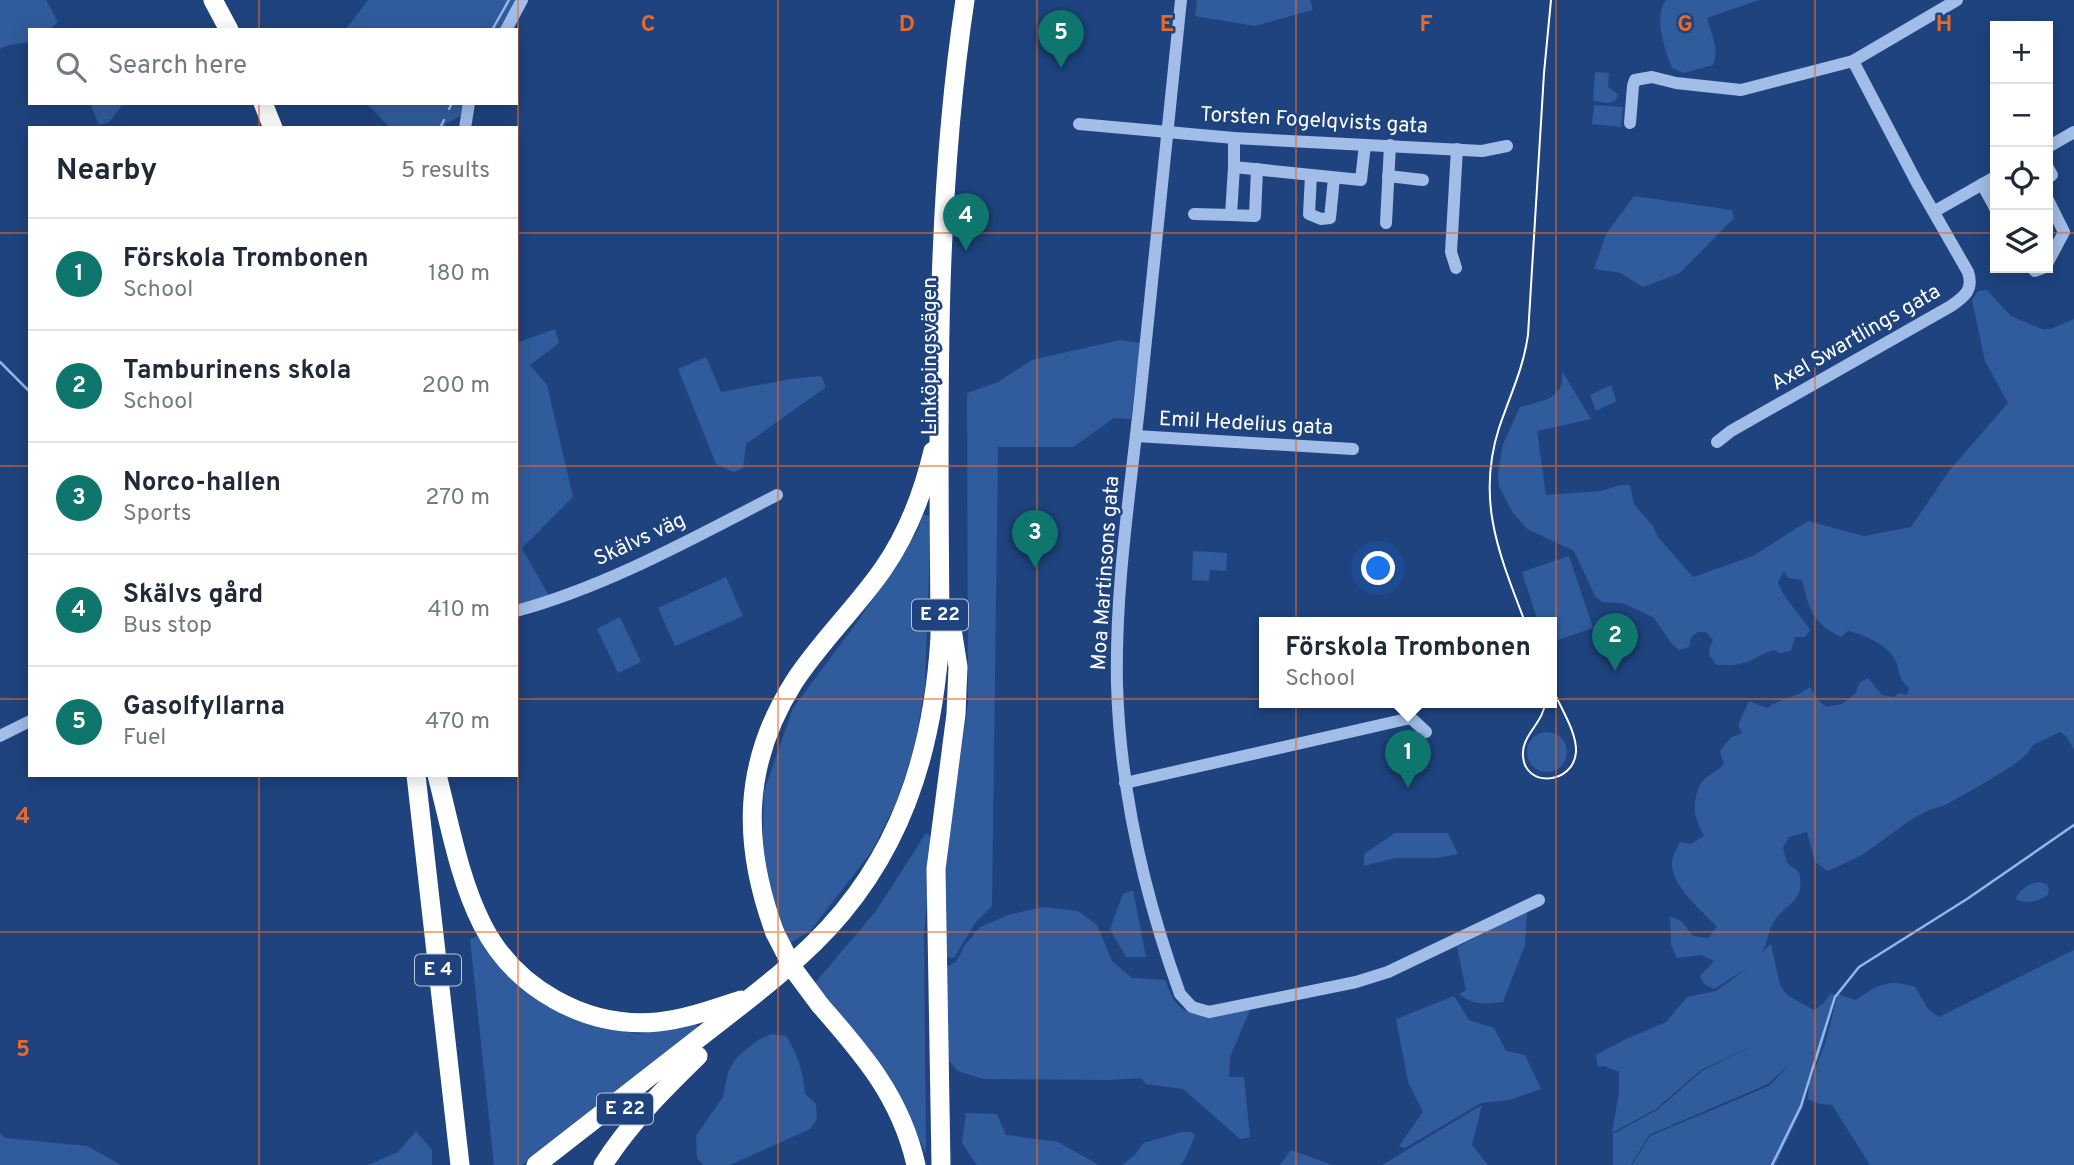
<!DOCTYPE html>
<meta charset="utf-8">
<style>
body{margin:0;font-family:Overpass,sans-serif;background:#f6f6f7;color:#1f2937}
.controls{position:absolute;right:21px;top:21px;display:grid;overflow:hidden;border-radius:0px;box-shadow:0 4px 18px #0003}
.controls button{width:63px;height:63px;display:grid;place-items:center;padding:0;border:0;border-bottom:2px solid #e0e1e3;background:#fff;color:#1f2937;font:35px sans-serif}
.you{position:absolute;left:1379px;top:569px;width:24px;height:24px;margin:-18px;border:5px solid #fff;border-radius:50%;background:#1a73e8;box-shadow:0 0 0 10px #1a73e833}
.badge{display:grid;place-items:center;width:46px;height:46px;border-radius:50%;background:#0f766e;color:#fff;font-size:23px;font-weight:700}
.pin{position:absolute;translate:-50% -58px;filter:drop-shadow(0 2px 4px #0008)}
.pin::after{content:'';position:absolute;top:37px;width:24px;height:21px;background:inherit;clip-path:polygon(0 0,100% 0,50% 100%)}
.popup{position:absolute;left:1259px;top:617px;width:298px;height:91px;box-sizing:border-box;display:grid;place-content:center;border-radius:0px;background:#fff;filter:drop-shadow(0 2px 5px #0005);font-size:23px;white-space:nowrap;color:#747a83}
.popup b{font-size:26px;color:#1f2937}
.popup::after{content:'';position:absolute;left:50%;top:100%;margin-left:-14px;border:14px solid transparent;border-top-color:#fff}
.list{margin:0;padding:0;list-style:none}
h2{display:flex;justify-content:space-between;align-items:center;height:91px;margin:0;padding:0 28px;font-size:30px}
h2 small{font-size:23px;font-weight:400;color:#747a83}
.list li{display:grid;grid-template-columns:46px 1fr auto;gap:21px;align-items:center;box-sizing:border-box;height:112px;padding:0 28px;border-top:2px solid #e0e1e3}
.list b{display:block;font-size:26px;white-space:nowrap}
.list p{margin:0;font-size:23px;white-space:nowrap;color:#747a83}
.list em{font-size:23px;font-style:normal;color:#747a83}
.icon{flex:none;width:38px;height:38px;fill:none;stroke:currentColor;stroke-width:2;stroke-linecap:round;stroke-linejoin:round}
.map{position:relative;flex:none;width:2074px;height:1165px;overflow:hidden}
.search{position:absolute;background:#fff;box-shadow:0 4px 18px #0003;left:28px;top:28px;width:490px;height:77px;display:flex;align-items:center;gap:18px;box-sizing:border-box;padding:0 24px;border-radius:0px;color:#747a83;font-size:26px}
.panel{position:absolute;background:#fff;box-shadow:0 4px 18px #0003;left:28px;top:126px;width:490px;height:651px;border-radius:0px}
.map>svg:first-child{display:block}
.green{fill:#305c9d}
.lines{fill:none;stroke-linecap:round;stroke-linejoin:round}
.stream{stroke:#94b7ea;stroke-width:2.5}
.minor{stroke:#a1bde8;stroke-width:12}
.highway{stroke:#fff;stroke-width:19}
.tram{stroke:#fff;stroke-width:2}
.highway-bridge{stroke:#fff;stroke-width:19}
.grid{fill:none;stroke:#ea6a24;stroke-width:2;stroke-opacity:0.55}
.labels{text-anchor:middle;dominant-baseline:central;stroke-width:5;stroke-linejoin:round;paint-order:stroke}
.shield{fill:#1e437e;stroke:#bcc7d8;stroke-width:2}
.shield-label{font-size:19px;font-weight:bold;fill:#fff}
.street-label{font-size:21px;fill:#fff;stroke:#1e437e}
.grid-label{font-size:23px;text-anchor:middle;font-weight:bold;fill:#ea6a24;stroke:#1e437e;stroke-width:5;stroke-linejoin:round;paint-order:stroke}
</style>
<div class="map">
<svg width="2074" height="1165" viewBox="0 0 2074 1165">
<rect width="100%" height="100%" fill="#1e437e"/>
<g class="green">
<path d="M0 0H46L58 22 49 30H30V42L9 45 0 49Z"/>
<path d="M368 0H515L500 30H345Z"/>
<path d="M1197 0H1310L1313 10 1255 26 1195 16Z"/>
<path d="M1666 0H1759L1707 18C1711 34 1720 49 1713 65L1684 73 1672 68C1665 50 1653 17 1666 0Z"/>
<path d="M1595 72 1609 73 1608 87 1618 94 1616 100 1609 103 1593 101Z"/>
<path d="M90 103H124L109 122 99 125Z"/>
<path d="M366 103H466L461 116 447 123 444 128H390Z"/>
<path d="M1594 105 1623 107 1621 127 1592 124Z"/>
<path d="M1634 196 1732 210 1734 218 1680 273 1643 287 1620 273 1594 269 1606 234Z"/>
<path d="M1987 290 2011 316 2042 329H2051L2074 319V750L2067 737 2060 732 2033 745 2027 754 2012 766 1976 788 1945 805 1929 810 1912 819 1862 855 1828 871 1815 862 1807 832 1789 837 1783 848 1787 863 1799 872C1806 903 1786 901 1773 923 1767 933 1768 944 1761 953L1771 944 1780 985 1787 995 1814 1010 1797 1021 1823 1004 1831 993 1836 995 1823 1044 1809 1082 1806 1080 1808 1082 1803 1107 1775 1165H1632L1650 1136 1769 1086 1791 1063 1768 1084 1649 1135 1631 1165H1613V1134L1657 1110 1702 1071 1758 1043 1701 1070 1656 1109 1612 1133 1619 1092V1072L1604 1066 1598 1067 1596 1055 1624 1040 1666 1022 1687 997 1716 991 1749 967 1714 989 1704 984 1700 976 1714 961 1701 955 1677 958 1671 945 1670 916 1681 921 1693 936 1708 938 1717 927C1702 910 1672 888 1672 863 1672 856 1677 849 1680 842L1691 844 1704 836C1695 819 1692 811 1697 792 1698 790 1700 783 1702 782 1707 775 1716 773 1724 764L1720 751 1730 738 1742 733 1738 725 1749 701 1767 708C1780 698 1796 698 1810 687L1817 699 1826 707 1842 704 1856 693 1859 683 1868 678 1882 695 1894 697 1899 693 1907 695 1909 688C1900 680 1900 675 1897 664 1892 647 1864 634 1848 631L1841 637C1812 623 1809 609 1802 580L1788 578 1784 571 1778 582C1783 598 1800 614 1810 630L1805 637H1795L1791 651 1780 653 1774 650C1764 652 1757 658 1747 662 1737 666 1727 665 1717 665 1708 655 1707 652 1713 640L1706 632H1698L1691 637 1689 647 1679 650 1672 644 1654 618 1623 603 1602 602 1595 596 1574 551 1527 529 1513 513 1499 486 1498 474 1503 444 1520 407C1541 401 1566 399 1562 371L1591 419 1537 431 1546 495 1601 491 1620 485H1630L1634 504 1653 526 1658 537 1693 577 1753 556 1808 521 1864 536 1911 527 1949 471 2008 403 1985 361 1972 300 1978 291Z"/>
<path d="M555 329 559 343 530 365 547 385 573 497 522 548 549 596 516 606V343Z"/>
<path d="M1120 340 1140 343 1131 419 1114 418 1073 447H998L992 906 975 923 954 958 944 957 945 863 968 703 967 393 998 382 1032 360Z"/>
<path d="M706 357 721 392 791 379 821 376 826 387 746 444 743 468 734 472 716 464 678 369Z"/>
<path d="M1611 385 1616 401 1596 411 1590 395Z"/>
<path d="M922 514 931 516 925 686 915 745 898 799 872 851 811 930 787 945 762 866 764 791 793 708 858 621 918 530Z"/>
<path d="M1193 551 1227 553 1226 571 1210 570 1209 581 1192 580Z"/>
<path d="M1569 556 1593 628 1552 642V622H1538L1522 572Z"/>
<path d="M726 577 743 616 675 646 658 608Z"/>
<path d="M620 617 641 662 618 673 597 629Z"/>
<circle cx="1547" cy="752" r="20"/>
<path d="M926 833 933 838 924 934 926 1154 895 1088 815 983 876 911Z"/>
<path d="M1395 833H1448L1458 854 1437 858H1395L1364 866V854Z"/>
<path d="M2040 882 2047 884 2049 889 2048 895C2038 901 2027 905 2016 899 2019 889 2030 883 2040 882Z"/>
<path d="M1133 890 1146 957H1126L1110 929 1123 894Z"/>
<path d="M1043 907 1078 911 1097 925 1112 961 1132 978 1165 980C1168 986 1170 994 1174 1000 1192 1026 1226 1013 1251 1008L1230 1057 1229 1077H1244L1250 1137 1240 1139 1183 1089 1146 1084 1141 1078 1112 1080 983 1079 958 1071 946 1058 942 969 956 962 965 945 980 927 1011 914Z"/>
<path d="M1527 911 1525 945 1503 1002C1485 1004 1474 1006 1459 994L1466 990 1457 947Z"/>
<path d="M477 936 507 975 546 1006 585 1023 638 1034 695 1021 698 1028 522 1165H494L470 939Z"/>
<path d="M2074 950V1165H1870L1832 1105 1819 1104 1808 1099 1809 1084 1825 1044 1838 994 1856 1000C1877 985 1888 978 1915 987L1928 1009 1939 1017Z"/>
<path d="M1454 996 1469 1020 1494 1028 1506 1051 1525 1055 1541 1089 1510 1100 1481 1103 1405 1148 1399 1146 1423 1112 1408 1082 1396 1019Z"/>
<path d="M771 1034 786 1036C798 1055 803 1071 805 1094L816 1104 817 1119 810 1129 730 1165H704L697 1158 696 1136 723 1097 728 1072 737 1057 758 1040Z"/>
<path d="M1482 1105 1472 1145 1488 1165H1382Z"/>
<path d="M966 1113 997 1114 1006 1135 1058 1142 1099 1165H977L962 1143Z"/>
<path d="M416 1131 432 1150V1165H368L398 1152Z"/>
<path d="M1182 1132H1192L1195 1136 1184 1161 1180 1165H1122L1135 1155 1143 1143Z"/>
<path d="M0 1133 5 1138 87 1146 121 1165H0Z"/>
<path d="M1291 1150 1332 1165H1280Z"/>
</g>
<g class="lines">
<g class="stream">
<path d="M492 30 509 0"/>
<path d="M449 109 452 103"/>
<path d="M440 128 444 120"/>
<path d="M0 362 30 392"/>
<path d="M1772 1165 1801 1106 1835 997 1859 967 1967 899 2074 825"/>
</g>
<g class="minor">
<path d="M1181 0C1168 130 1154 259 1141 389 1131 487 1115 586 1117 684 1120 791 1144 894 1180 994L1192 1007 1209 1012 1356 982 1388 972 1539 900"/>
<path d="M506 30 522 0"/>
<path d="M1630 123 1633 86 1635 80 1652 77 1676 83 1741 90 1853 61 1957 0"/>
<path d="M1079 124 1234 138 1482 151 1507 146"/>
<path d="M465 128 469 103"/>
<path d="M1234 138V167L1361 180 1365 145"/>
<path d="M2048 147 2074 132"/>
<path d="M1234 167 1231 215 1255 216 1257 169"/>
<path d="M2048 168 2052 175 2048 178"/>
<path d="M1311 175 1309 214 1321 219 1330 218 1334 178"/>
<path d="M1388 176 1423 180"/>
<path d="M1982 184 1995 208"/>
<path d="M2048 200 2064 232 2048 262"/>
<path d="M1935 211 1995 177"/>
<path d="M1194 214 1231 215"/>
<path d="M1386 223 1390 145"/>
<path d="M1456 268 1451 252 1457 149"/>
<path d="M2032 268 2035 271 2043 268"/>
<path d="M1136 436 1353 449"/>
<path d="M1717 442 1731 431 1951 306C1964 297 1974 290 1968 272L1917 183 1853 61"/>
<path d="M516 611C608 586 693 538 777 495"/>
<path d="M0 736 30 721"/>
<path d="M1125 783 1411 718 1426 732"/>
</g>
<g class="highway">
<path d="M213 0 229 30"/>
<path d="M263 103 273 128"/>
<path d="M416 775 460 1165"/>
<path d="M437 775C450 825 459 878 482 924 514 988 586 1029 658 1022 686 1019 714 1009 741 1000"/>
<path d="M775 933C742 844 742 764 794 682 820 642 856 608 883 569 908 533 923 493 933 451"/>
<path d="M820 1005C864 1055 901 1098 916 1165"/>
<path d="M536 1165C593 1120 651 1076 708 1031 744 1003 781 975 814 943 900 859 933 754 940 637 939 424 933 212 965 0"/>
<path d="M603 1165C629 1124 663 1090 698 1056"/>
<path d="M941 1165 936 869 956 714 958 667 952 629"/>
</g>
<g class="tram">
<path d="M1525 622C1499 554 1476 500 1499 428 1510 395 1523 370 1528 335L1544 73 1551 0"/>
<path d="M1545 702C1544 723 1521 735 1523 756 1525 789 1574 784 1576 752 1577 731 1559 706 1552 687"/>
</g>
<path class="highway-bridge" d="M775 933 794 970 820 1005"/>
</g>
<path class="grid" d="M259 0V30M518 0V1165M778 0V1165M1037 0V1165M1296 0V1165M1556 0V1165M1815 0V1165M259 103V128M0 233H30M516 233H1995M2048 233H2074M0 466H30M516 466H2074M0 699H30M516 699H2074M259 775V1165M0 932H2074"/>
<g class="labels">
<g class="shield">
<rect x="912" y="599.5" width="56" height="31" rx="5"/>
<rect x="415" y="954.5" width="46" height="31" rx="5"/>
<rect x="597" y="1093.5" width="56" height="31" rx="5"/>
</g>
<g class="shield-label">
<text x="940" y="615">E 22</text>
<text x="438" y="970">E 4</text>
<text x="625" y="1109">E 22</text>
</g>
<g class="street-label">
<text transform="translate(1314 121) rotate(3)">Torsten Fogelqvists gata</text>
<text transform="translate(1856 338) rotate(-30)">Axel Swartlings gata</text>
<text transform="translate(930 356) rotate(-90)">Linköpingsvägen</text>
<text transform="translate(1246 424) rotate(3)">Emil Hedelius gata</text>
<text transform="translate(640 540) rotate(-25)">Skälvs väg</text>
<text transform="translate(1106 573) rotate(-86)">Moa Martinsons gata</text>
</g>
</g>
<g class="grid-label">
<text x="648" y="31">C</text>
<text x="907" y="31">D</text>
<text x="1167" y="31">E</text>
<text x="1426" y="31">F</text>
<text x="1685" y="31">G</text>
<text x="1944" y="31">H</text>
<text x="23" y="823">4</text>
<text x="23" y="1056">5</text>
</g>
</svg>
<div class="controls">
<button>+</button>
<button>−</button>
<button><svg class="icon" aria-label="locate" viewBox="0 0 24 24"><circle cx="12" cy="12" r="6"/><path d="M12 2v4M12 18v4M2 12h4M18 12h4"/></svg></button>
<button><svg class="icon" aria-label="layers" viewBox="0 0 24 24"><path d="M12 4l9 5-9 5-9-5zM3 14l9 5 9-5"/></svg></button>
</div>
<div class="you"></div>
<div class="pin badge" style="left:1408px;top:788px">1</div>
<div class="popup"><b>Förskola Trombonen</b>School</div>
<div class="pin badge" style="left:1615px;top:671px">2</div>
<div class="pin badge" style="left:1035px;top:568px">3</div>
<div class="pin badge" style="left:966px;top:251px">4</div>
<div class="pin badge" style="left:1061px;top:68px">5</div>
<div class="search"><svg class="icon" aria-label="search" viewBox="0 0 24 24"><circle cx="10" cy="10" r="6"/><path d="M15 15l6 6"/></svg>Search here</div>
<section class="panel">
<h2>Nearby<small>5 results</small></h2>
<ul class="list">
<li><span class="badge">1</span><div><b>Förskola Trombonen</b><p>School</p></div><em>180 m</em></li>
<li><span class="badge">2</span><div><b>Tamburinens skola</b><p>School</p></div><em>200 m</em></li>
<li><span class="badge">3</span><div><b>Norco-hallen</b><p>Sports</p></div><em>270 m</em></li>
<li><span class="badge">4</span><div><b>Skälvs gård</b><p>Bus stop</p></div><em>410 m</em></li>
<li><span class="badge">5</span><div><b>Gasolfyllarna</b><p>Fuel</p></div><em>470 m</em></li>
</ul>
</section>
</div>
